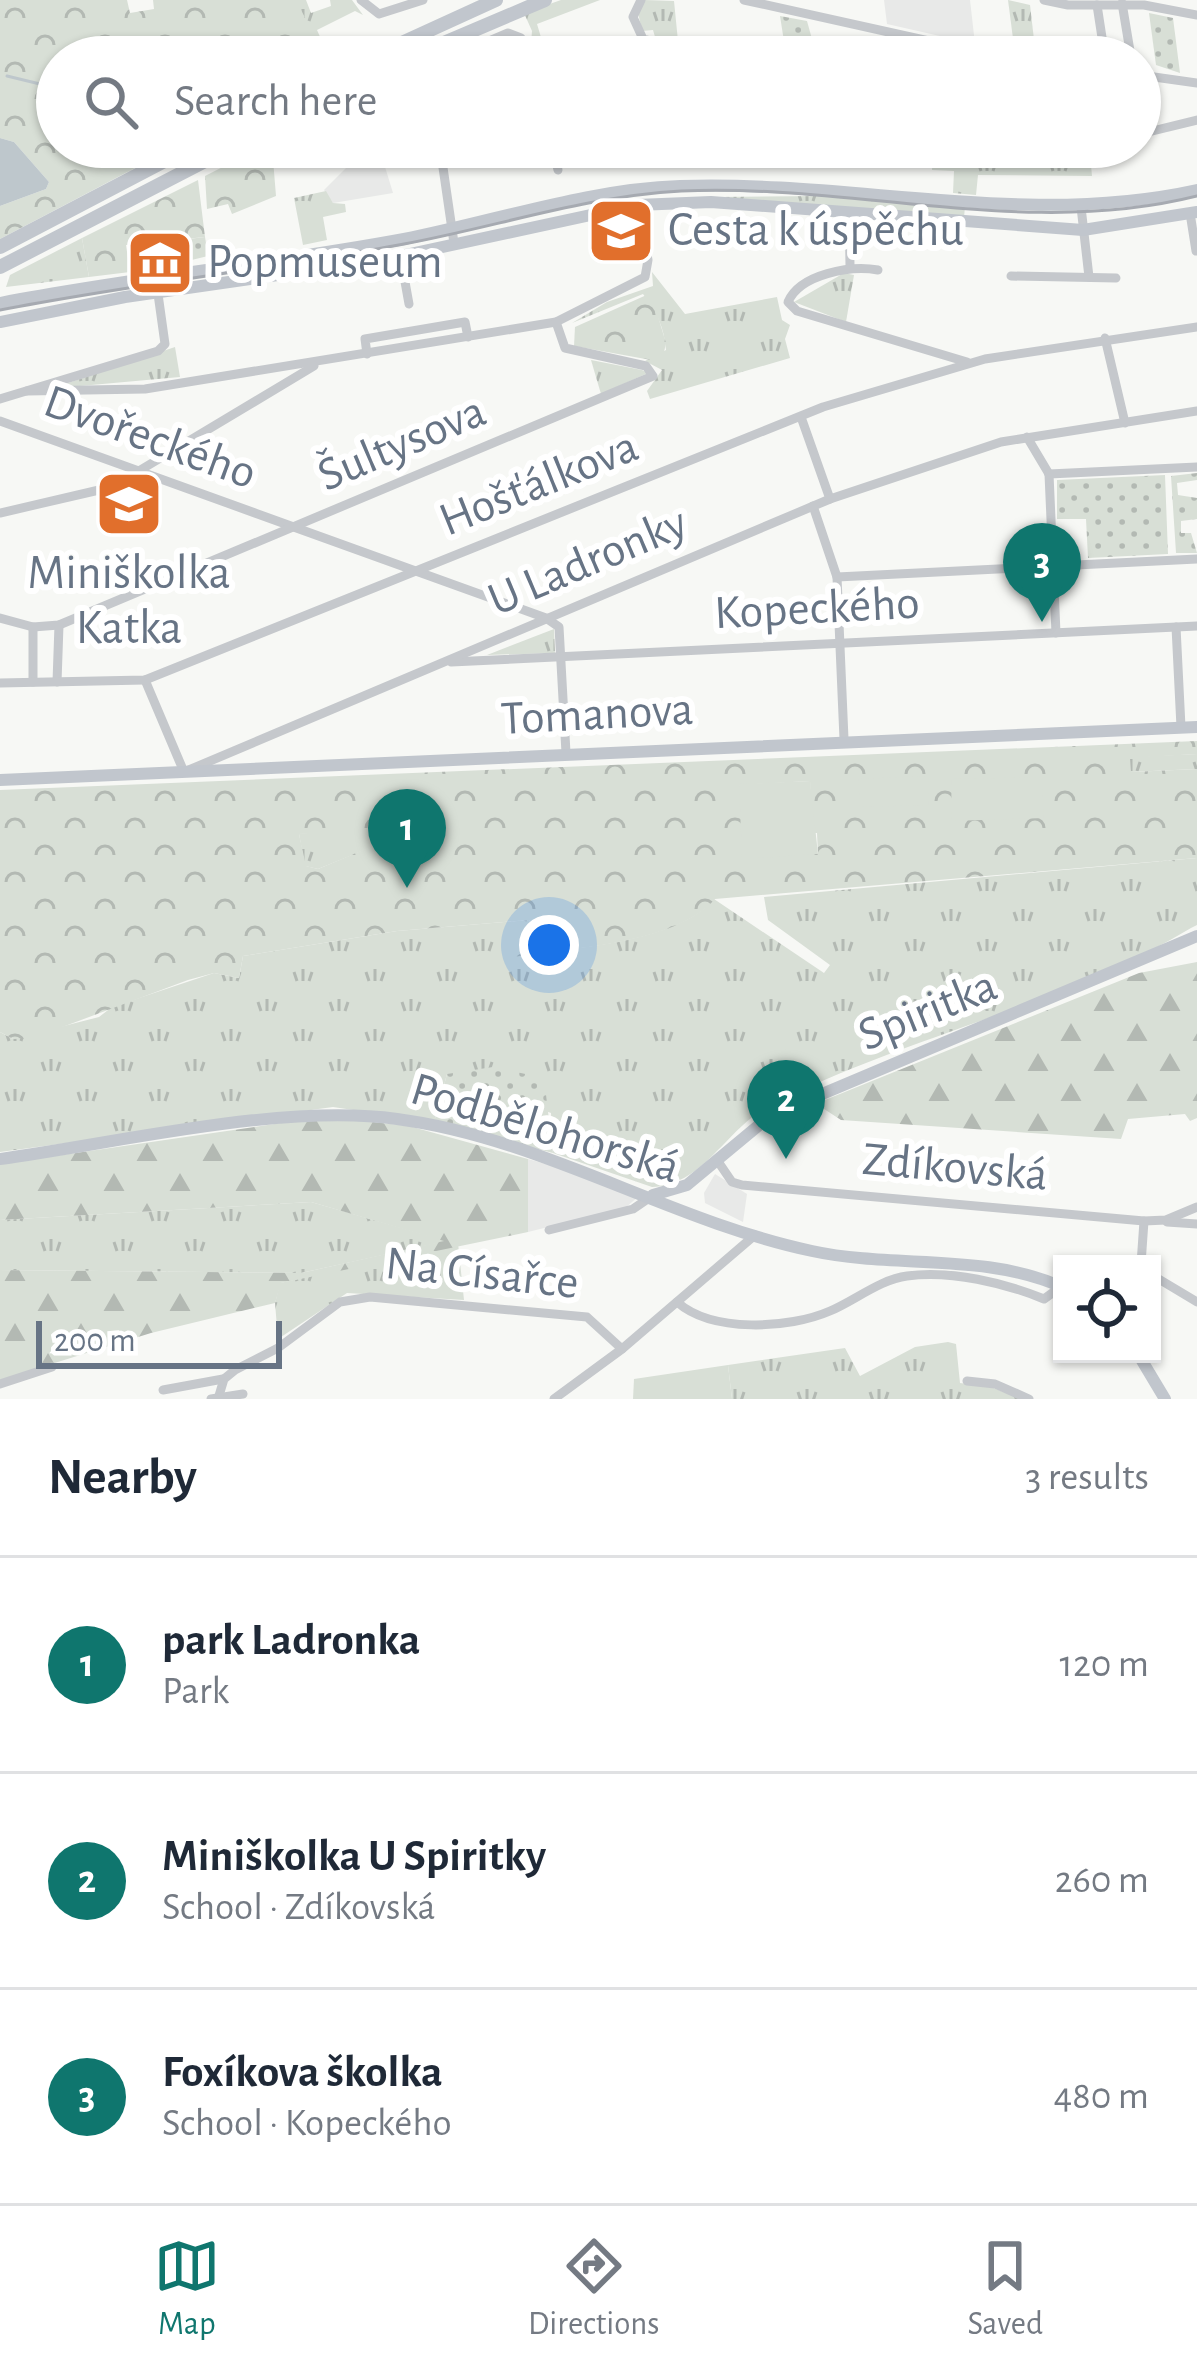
<!DOCTYPE html>
<meta charset="utf-8">
<style>
body{margin:0;font-family:"Alegreya Sans",sans-serif;background:#f2f2f3;color:#1f2937}
.controls{position:absolute;right:36px;bottom:36px;display:grid;overflow:hidden;border-radius:0px;box-shadow:0 3px 9px #0004}
.controls button{width:108px;height:108px;display:grid;place-items:center;padding:0;border:0;border-bottom:3px solid #e0e1e3;background:#fff;color:#1f2937;font:60px sans-serif}
.scale{position:absolute;left:36px;bottom:30px;width:246px;box-sizing:border-box;padding-left:12px;border:6px solid #677485;border-top:0;font-size:33px;line-height:42px;white-space:nowrap;color:#677485;-webkit-text-stroke:9px #fff;paint-order:stroke}
.you{position:absolute;left:549px;top:945px;width:42px;height:42px;margin:-30px;border:9px solid #fff;border-radius:50%;background:#1a73e8;box-shadow:0 0 0 18px #1a73e833}
.badge{display:grid;place-items:center;width:78px;height:78px;border-radius:50%;background:#0f766e;color:#fff;font-size:39px;font-weight:700}
.pin{position:absolute;translate:-50% -99px;filter:drop-shadow(0 3px 6px #0008)}
.pin::after{content:'';position:absolute;top:63px;width:42px;height:36px;background:inherit;clip-path:polygon(0 0,100% 0,50% 100%)}
.list{margin:0;padding:0;list-style:none}
h2{display:flex;justify-content:space-between;align-items:center;height:156px;margin:0;padding:0 48px;font-size:51px}
h2 small{font-size:39px;font-weight:400;color:#747a83}
.list li{display:grid;grid-template-columns:78px 1fr auto;gap:36px;align-items:center;box-sizing:border-box;height:216px;padding:0 48px;border-top:3px solid #e0e1e3}
.list b{display:block;font-size:45px;white-space:nowrap}
.list p{margin:0;font-size:39px;white-space:nowrap;color:#747a83}
.list em{font-size:39px;font-style:normal;color:#747a83}
.icon{flex:none;width:66px;height:66px;fill:none;stroke:currentColor;stroke-width:2;stroke-linecap:round;stroke-linejoin:round}
.map{position:relative;flex:none;width:1197px;height:1399px;overflow:hidden}
.search{position:absolute;background:#fff;box-shadow:0 3px 9px #0004;left:36px;right:36px;top:36px;height:132px;display:flex;align-items:center;gap:30px;box-sizing:border-box;padding:0 42px;border-radius:66px;color:#747a83;font-size:45px}
.sheet{height:804px;background:#fff}
nav{display:flex;justify-content:space-around;align-items:center;box-sizing:border-box;height:168px;border-top:3px solid #e0e1e3;background:#fff;font-size:33px;color:#747a83}
nav a{display:grid;justify-items:center;gap:6px}
nav .on{color:#0f766e}
.map>svg:first-child{display:block}
.built{fill:#e8e9e8}
.grass{fill:url(#grass-tufts)}
.forest{fill:url(#forest-firs)}
.park{fill:url(#park-crowns);fill-rule:evenodd}
.garden{fill:url(#garden-dots)}
.pitch{fill:#d8dfd6}
.water{fill:#bec7cc}
.lines{fill:none;stroke-linecap:round;stroke-linejoin:round}
.stream{stroke:#bec7cc;stroke-width:3}
.street{stroke:#c5c8cc;stroke-width:9}
.secondary{stroke:#c1c6cd;stroke-width:12}
.primary{stroke:#c1c6cd;stroke-width:14}
.tram{stroke:#a6aab1;stroke-width:3}
.labels{text-anchor:middle;dominant-baseline:central;stroke-width:12;stroke-linejoin:round;paint-order:stroke}
.poi-label{font-size:48px;fill:#677485;stroke:#fff;text-anchor:start}
.street-label{font-size:48px;fill:#677485;stroke:#fff}
</style>
<div class="map">
<svg width="1197" height="1399" viewBox="0 0 1197 1399">
<defs>
<pattern id="grass-tufts" width="24" height="20" patternUnits="userSpaceOnUse" patternTransform="scale(3)"><rect width="24" height="20" fill="#d8dfd6"/><path d="M3 7l-1-3M5 7V3M7 7l1-3M15 17l-1-3M17 17v-4M19 17l1-3" fill="none" stroke="#b3b9b3"/></pattern>
<pattern id="forest-firs" width="22" height="20" patternUnits="userSpaceOnUse" patternTransform="scale(3)"><rect width="22" height="20" fill="#d8dfd6"/><path d="M5 1l3.5 6h-7zM16 11l3.5 6h-7z" fill="#b3b9b3"/></pattern>
<pattern id="park-crowns" width="20" height="18" patternUnits="userSpaceOnUse" patternTransform="scale(3)"><rect width="20" height="18" fill="#d8dfd6"/><path d="M2 6a3 3 0 1 1 6 0M12 15a3 3 0 1 1 6 0" fill="none" stroke="#b3b9b3"/></pattern>
<pattern id="garden-dots" width="8" height="8" patternUnits="userSpaceOnUse" patternTransform="scale(3)"><rect width="8" height="8" fill="#d8dfd6"/><path d="M2 2h.1M6 6h.1" fill="none" stroke="#b3b9b3" stroke-width="1.8" stroke-linecap="round"/></pattern>
</defs>
<rect width="100%" height="100%" fill="#f7f8f5"/>
<g class="built">
<path d="M884 0H970L975 44 887 24Z"/>
<path d="M362 152 363 158 382 157 393 193 333 203 324 190Z"/>
<path d="M528 1159 581 1174 639 1196 625 1208 528 1232Z"/>
<path d="M715 1174 747 1194 743 1222 705 1203 704 1193Z"/>
</g>
<g class="grass">
<path d="M295 0H306L311 13 331 6 330 0H352L363 15 355 11 317 30 329 57H322Z"/>
<path d="M561 0H600L537 24 546 54 625 43 636 45 637 57H543L539 52 530 57 532 31 524 13Z"/>
<path d="M645 0 674 1 678 41 655 37 653 30 642 31 637 8Z"/>
<path d="M1008 0 1030 5 1036 57 1015 54Z"/>
<path d="M1122 147 1124 160 1112 162 1109 152 1090 154 1092 176 978 175 976 195 953 193 954 171 932 170 933 155 1068 152 1069 157 1072 151Z"/>
<path d="M326 191 333 203 345 204 346 212 323 217 327 240 303 245 294 198Z"/>
<path d="M820 196 965 206 964 218 717 197Z"/>
<path d="M82 238 89 277 6 287 10 275Z"/>
<path d="M652 272 685 314 777 297 782 320 790 325 785 339 790 358 650 399 647 391 662 370 645 361 666 350C664 327 657 312 643 294L572 323 607 302 653 286Z"/>
<path d="M844 273 854 275 846 322 794 302Z"/>
<path d="M175 347 180 377 58 388 59 386Z"/>
<path d="M591 360 642 370 648 373 601 394Z"/>
<path d="M554 629 555 653 487 655Z"/>
<path d="M1197 754V769L1130 772V757Z"/>
<path d="M316 832H376L389 840 318 869 305 866 299 834Z"/>
<path d="M1197 858V925L1191 928C1061 1006 904 1037 769 1106 727 1128 703 1186 652 1187L553 1153 551 1113 447 1074 434 1122 333 1107 0 1152V1032L13 1039 99 1017 112 1007 214 973 239 978 243 956 397 931 529 920 533 927 515 956C572 948 676 943 714 899L824 973 830 965 768 920 764 897Z"/>
<path d="M311 1202 447 1241 301 1273 0 1270V1220Z"/>
<path d="M458 1243 464 1300 347 1293 278 1339 275 1303 280 1283Z"/>
<path d="M948 1342 956 1344 960 1383 991 1387 1021 1399H732L728 1365 845 1348 860 1376 915 1347Z"/>
</g>
<g class="forest">
<path d="M1197 962V1118L1190 1121 1185 1114 1128 1119 1121 1139 841 1120 821 1107 820 1102 1139 973Z"/>
<path d="M346 1119 409 1126 528 1159V1232L281 1283 275 1303 151 1333 0 1380V1270L301 1273 444 1241 311 1202 0 1220V1164L302 1120Z"/>
</g>
<g class="park">
<path d="M0 0H127L130 13 154 9 153 0H296L325 57H57V147H175L0 239V206L46 189 49 182 14 142 0 138Z"/>
<path d="M262 147H272L276 196 232 214 228 204 207 209 205 176Z"/>
<path d="M198 180 205 237 126 245 130 272 89 277 82 238Z"/>
<path d="M651 293 666 343 662 362 574 346 575 327Z"/>
<path d="M1197 741V754L1130 758 1131 772 1197 769V858L715 899C676 944 571 948 513 957L533 927 529 920 397 931 243 956 239 978 214 973 188 980 33 1038 13 1039 0 1032V790ZM810 781 812 833H817L818 854 739 785ZM375 832 387 840 318 869 306 866 299 834Z"/>
</g>
<g class="garden">
<path d="M1149 13 1173 18 1180 73 1156 65Z"/>
<path d="M780 16 807 21 817 57 786 54Z"/>
<path d="M205 237 208 256 163 267V242Z"/>
<path d="M1197 473V480L1177 483 1178 495 1197 498V519L1181 521V533H1191L1197 553H1176L1171 476Z"/>
<path d="M1165 475 1168 554 1088 558 1086 519H1057V480Z"/>
<path d="M493 1067 544 1078 553 1153 434 1122 447 1074Z"/>
</g>
<g class="pitch">
<path d="M928 776 929 805 860 807 858 779Z"/>
<path d="M1042 777 1044 818 952 821 951 779Z"/>
<path d="M810 781 818 854 742 859 739 784Z"/>
<path d="M728 1365 732 1399H633L634 1379Z"/>
</g>
<path class="water" d="M0 138 14 142 49 182 46 189 0 206Z"/>
<g class="lines">
<path class="stream" d="M7 76 40 84 57 101"/>
<g class="street">
<path d="M361 0 379 14 423 0"/>
<path d="M641 0 633 17 643 39 715 57"/>
<path d="M744 0 1001 57"/>
<path d="M1044 0 1068 5H1144L1197 15"/>
<path d="M1122 3 1131 57"/>
<path d="M1097 5 1105 57"/>
<path d="M452 57 508 33 521 38 526 57"/>
<path d="M1140 75 1197 83"/>
<path d="M1140 134 1197 120"/>
<path d="M440 147 454 243"/>
<path d="M553 147 558 170"/>
<path d="M1081 207 1089 277"/>
<path d="M849 212 850 265"/>
<path d="M1190 213 1196 251"/>
<path d="M400 254 409 304"/>
<path d="M878 270C851 265 800 274 788 302L797 311 967 362"/>
<path d="M1011 276 1116 278"/>
<path d="M1105 338 1125 423"/>
<path d="M367 354 365 339 465 322 468 337"/>
<path d="M27 391 145 389 556 322 645 277 648 260 637 205"/>
<path d="M0 399 158 351 165 344 158 294"/>
<path d="M801 417 830 499"/>
<path d="M0 421 546 618 559 627 566 753"/>
<path d="M1027 437 1049 474"/>
<path d="M1049 474 1056 633"/>
<path d="M1049 474 1197 467"/>
<path d="M813 506 837 577 844 739"/>
<path d="M0 513 112 487 314 366"/>
<path d="M837 577 1197 559"/>
<path d="M0 618 33 627 59 625 653 376 646 366 565 348 556 322"/>
<path d="M33 627V682"/>
<path d="M1176 627 1181 727"/>
<path d="M451 662 1197 626"/>
<path d="M145 680 184 772 830 499 1001 442 1197 411"/>
<path d="M57 682 59 625"/>
<path d="M0 683 145 680 823 407 985 359 1197 327"/>
<path d="M717 1160 732 1182 742 1185 1144 1221 1166 1220 1197 1207"/>
<path d="M1167 1222 1197 1224"/>
<path d="M549 1230 633 1209 652 1196"/>
<path d="M1141 1264 1144 1221"/>
<path d="M1152 1275 1197 1302"/>
<path d="M677 1302C712 1333 789 1329 830 1311 854 1301 881 1279 907 1276 951 1270 1005 1283 1044 1299L1062 1286"/>
<path d="M967 1381 995 1384 1029 1399"/>
<path d="M0 1384 52 1367"/>
<path d="M163 1390 223 1379"/>
<path d="M211 1399 243 1394"/>
<path d="M218 1399 224 1379 235 1370 278 1348 340 1302 370 1297 587 1317 622 1349"/>
<path d="M554 1399 622 1349 755 1235"/>
</g>
<g class="secondary">
<path d="M0 303C134 277 270 264 404 239 496 221 587 189 680 186 854 180 1024 228 1197 190"/>
<path d="M0 322 125 297 382 260 637 205 711 202 1083 230 1197 212"/>
<path d="M0 780 1197 727"/>
<path d="M0 1159C118 1143 282 1103 397 1119 542 1138 670 1221 812 1251 895 1269 983 1252 1062 1287"/>
<path d="M653 1195 687 1185 770 1116 1197 936"/>
<path d="M1138 1354 1165 1399"/>
</g>
<g class="primary">
<path d="M371 57 496 0"/>
<path d="M411 57 545 0"/>
<path d="M0 247 191 147"/>
<path d="M0 267 232 147"/>
</g>
<path class="tram" d="M0 310C134 284 270 269 404 244 496 227 587 196 681 191 853 183 1027 239 1197 196"/>
</g>
<defs>
<symbol id="school-square" viewBox="-11 -11 22 22"><rect x="-9" y="-9" width="18" height="18" rx="4" fill="#e16f2c" stroke="#fff"/><path d="M0-5L7-2L0 1L-7-2ZM-4 1L0 2.5L4 1V4Q0 6-4 4Z" fill="#fff"/></symbol>
<symbol id="museum-square" viewBox="-11 -11 22 22"><rect x="-9" y="-9" width="18" height="18" rx="4" fill="#e16f2c" stroke="#fff"/><path d="M0-6L6-3V-2H-6V-3ZM-5-1h2V3h-2ZM-1-1h2V3h-2ZM3-1h2V3H3ZM-6 4H6V6H-6Z" fill="#fff"/></symbol>
</defs>
<g fill-rule="evenodd">
<use href="#school-square" x="583" y="193" width="76" height="76"/>
<use href="#museum-square" x="122" y="225" width="76" height="76"/>
<use href="#school-square" x="91" y="466" width="76" height="76"/>
</g>
<g class="labels">
<g class="poi-label">
<text x="668" y="231">Cesta k úspěchu</text>
<text x="207" y="263">Popmuseum</text>
<text x="129" y="574" text-anchor="middle">Miniškolka<tspan x="129" dy="55">Katka</tspan></text>
</g>
<g class="street-label">
<text transform="translate(150 438) rotate(20)">Dvořeckého</text>
<text transform="translate(402 444) rotate(-23)">Šultysova</text>
<text transform="translate(539 484) rotate(-22)">Hošťálkova</text>
<text transform="translate(588 562) rotate(-23)">U Ladronky</text>
<text transform="translate(817 609) rotate(-3)">Kopeckého</text>
<text transform="translate(597 715) rotate(-3)">Tomanova</text>
<text transform="translate(928 1011) rotate(-22)">Spiritka</text>
<text transform="translate(545 1129) rotate(17)">Podbělohorská</text>
<text transform="translate(955 1168) rotate(5)">Zdíkovská</text>
<text transform="translate(482 1274) rotate(6)">Na Císařce</text>
</g>
</g>
</svg>
<div class="controls">
<button><svg class="icon" aria-label="locate" viewBox="0 0 24 24"><circle cx="12" cy="12" r="6"/><path d="M12 2v4M12 18v4M2 12h4M18 12h4"/></svg></button>
</div>
<div class="scale">200 m</div>
<div class="you"></div>
<div class="pin badge" style="left:407px;top:888px">1</div>
<div class="pin badge" style="left:786px;top:1159px">2</div>
<div class="pin badge" style="left:1042px;top:622px">3</div>
<div class="search"><svg class="icon" aria-label="search" viewBox="0 0 24 24"><circle cx="10" cy="10" r="6"/><path d="M15 15l6 6"/></svg>Search here</div>
</div>
<section class="sheet">
<h2>Nearby<small>3 results</small></h2>
<ul class="list">
<li><span class="badge">1</span><div><b>park Ladronka</b><p>Park</p></div><em>120 m</em></li>
<li><span class="badge">2</span><div><b>Miniškolka U Spiritky</b><p>School · Zdíkovská</p></div><em>260 m</em></li>
<li><span class="badge">3</span><div><b>Foxíkova školka</b><p>School · Kopeckého</p></div><em>480 m</em></li>
</ul>
</section>
<nav>
<a class="on"><svg class="icon" aria-label="map" viewBox="0 0 24 24"><path d="M3 6l6-2 6 2 6-2v14l-6 2-6-2-6 2zM9 4v14M15 6v14"/></svg>Map</a>
<a><svg class="icon" aria-label="directions" viewBox="0 0 24 24"><path d="M12 3l9 9-9 9-9-9zM9 14v-3h6M13 9l2 2-2 2"/></svg>Directions</a>
<a><svg class="icon" aria-label="saved" viewBox="0 0 24 24"><path d="M7 4h10v16l-5-4-5 4z"/></svg>Saved</a>
</nav>
